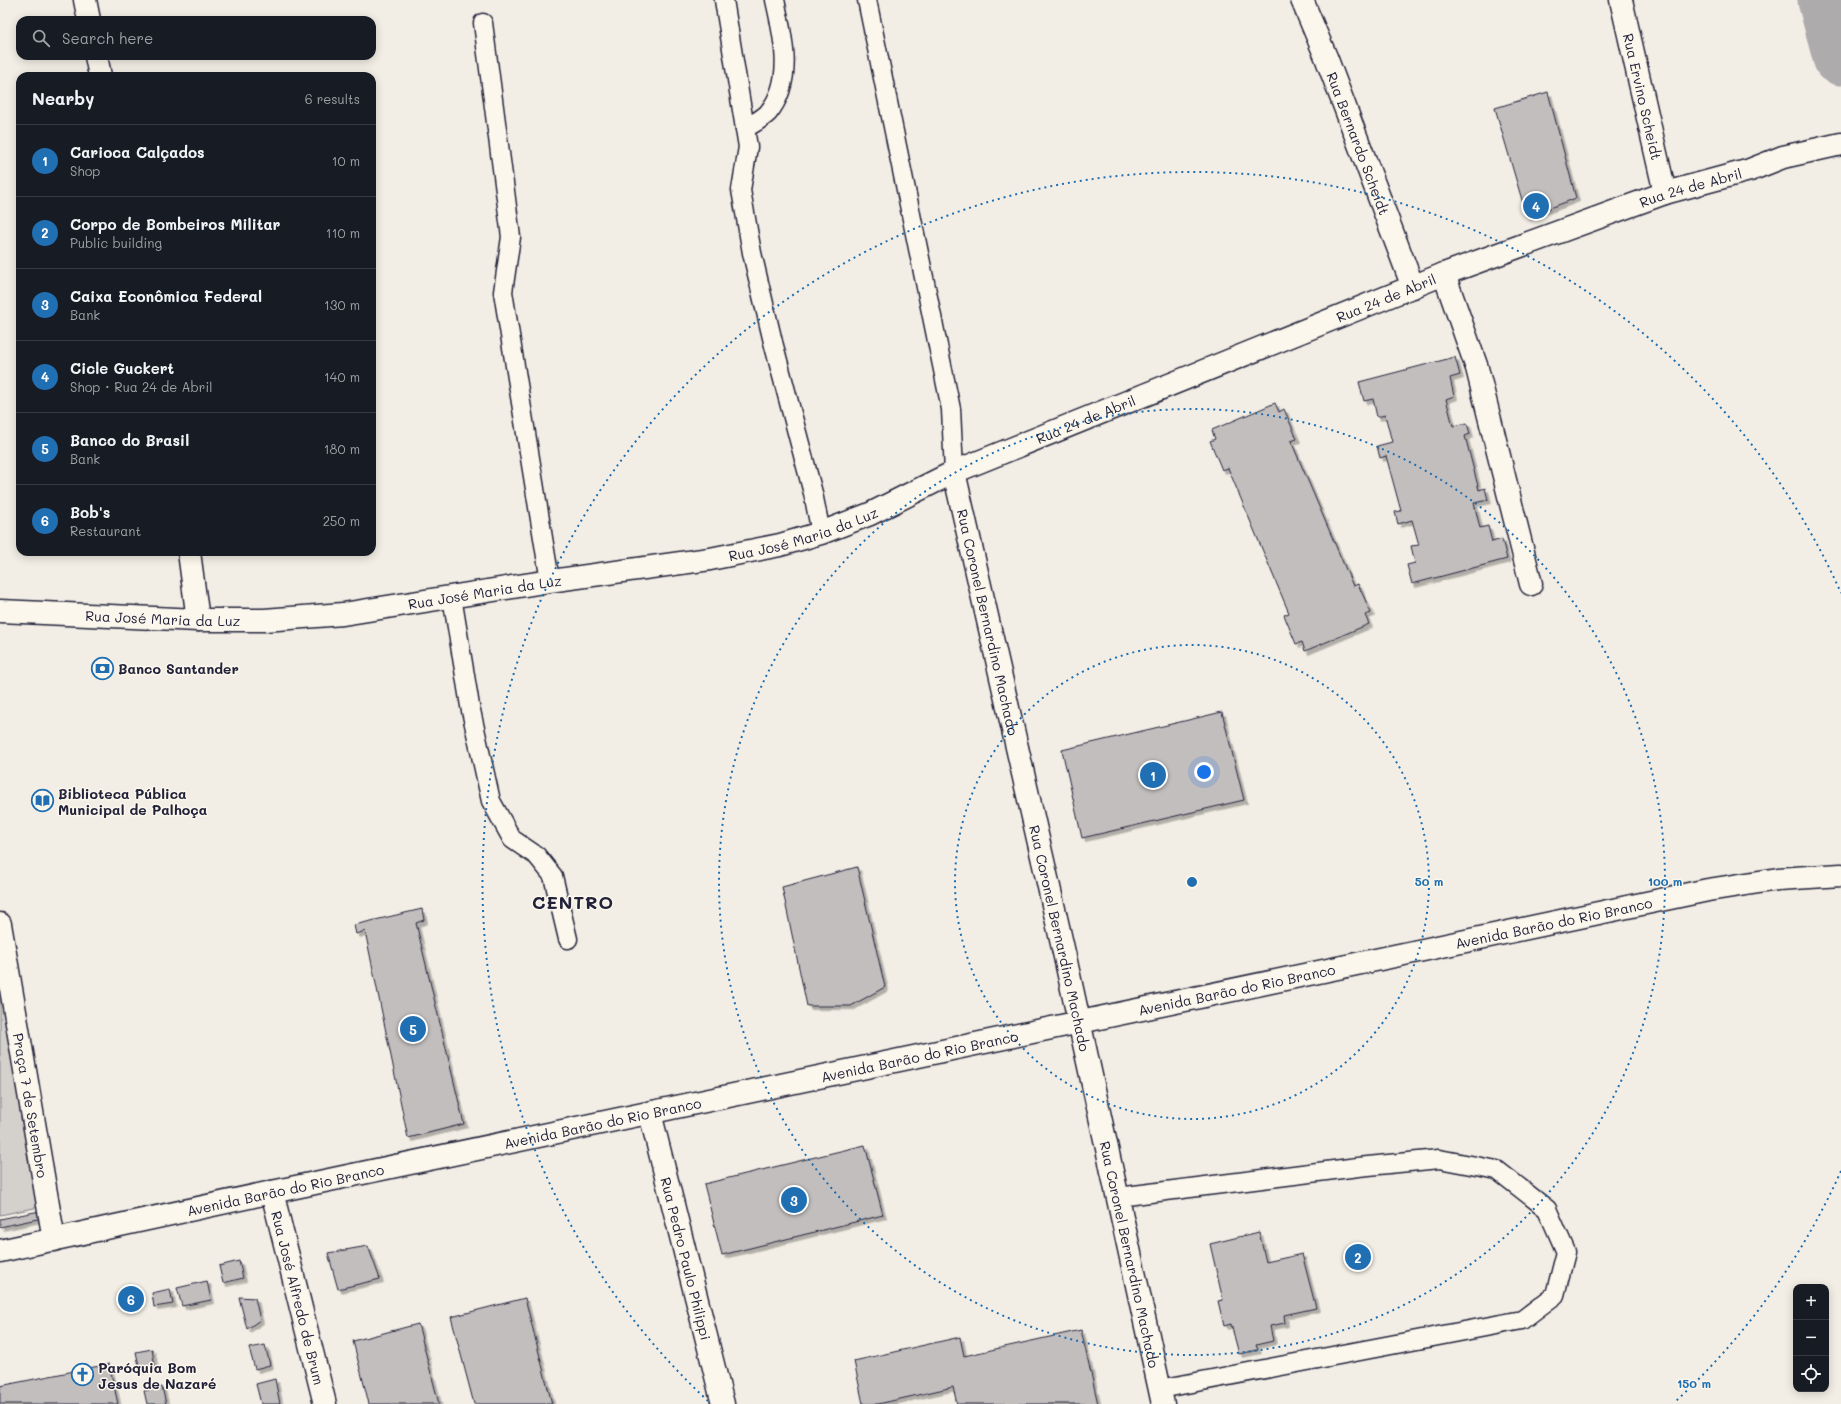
<!DOCTYPE html>
<meta charset="utf-8">
<style>
body{margin:0;font-family:Mali,sans-serif;background:#20242c;color:#f1f3f6}
.controls{position:absolute;right:12px;bottom:12px;display:grid;overflow:hidden;border-radius:8px;box-shadow:0 2px 10px #0003}
.controls button{width:36px;height:36px;display:grid;place-items:center;padding:0;border:0;border-bottom:1px solid #363941;background:#171b24;color:#f1f3f6;font:20px sans-serif}
.you{position:absolute;left:1204px;top:772px;width:14px;height:14px;margin:-10px;border:3px solid #fff;border-radius:50%;background:#1a73e8;box-shadow:0 0 0 6px #1a73e833}
.badge{display:grid;place-items:center;width:26px;height:26px;border-radius:50%;background:#1f6fb2;color:#fff;font-size:13px;font-weight:700}
.pin{position:absolute;translate:-50% -50%;border:2px solid #fff;box-shadow:0 1px 4px #0006}
.list{margin:0;padding:0;list-style:none}
h2{display:flex;justify-content:space-between;align-items:center;height:52px;margin:0;padding:0 16px;font-size:17px}
h2 small{font-size:13px;font-weight:400;color:#9ea1a6}
.list li{display:grid;grid-template-columns:26px 1fr auto;gap:12px;align-items:center;box-sizing:border-box;height:72px;padding:0 16px;border-top:1px solid #363941}
.list b{display:block;font-size:15px;white-space:nowrap}
.list p{margin:0;font-size:13px;white-space:nowrap;color:#9ea1a6}
.list em{font-size:13px;font-style:normal;color:#9ea1a6}
.icon{flex:none;width:22px;height:22px;fill:none;stroke:currentColor;stroke-width:2;stroke-linecap:round;stroke-linejoin:round}
.map{position:relative;flex:none;width:1841px;height:1404px;overflow:hidden}
.search{position:absolute;background:#171b24;box-shadow:0 2px 10px #0003;left:16px;top:16px;width:360px;height:44px;display:flex;align-items:center;gap:10px;box-sizing:border-box;padding:0 14px;border-radius:12px;color:#9ea1a6;font-size:15px}
.panel{position:absolute;background:#171b24;box-shadow:0 2px 10px #0003;left:16px;top:72px;width:360px;height:484px;border-radius:12px}
.map>svg:first-child{display:block}
.green{fill:#d4d1cc;stroke:#7b7a84}
.lines{fill:none;stroke-linecap:round;stroke-linejoin:round}
.river{stroke:#aeabad;stroke-width:57}
.building{fill:#c2bebe;stroke:#22223b;filter:url(#shadow)}
.service-casing{stroke:#22223b;stroke-width:21}
.pedestrian-casing{stroke:#22223b;stroke-width:25}
.minor-casing{stroke:#22223b;stroke-width:25}
.tertiary-casing{stroke:#22223b;stroke-width:25}
.primary-casing{stroke:#22223b;stroke-width:25}
.service{stroke:#fbf7ec;stroke-width:18}
.pedestrian{stroke:#fbf7ec;stroke-width:22}
.minor{stroke:#fbf7ec;stroke-width:22}
.tertiary{stroke:#fbf7ec;stroke-width:22}
.primary{stroke:#fbf7ec;stroke-width:22}
.ring{fill:none;stroke:#1f6fb2;stroke-width:2;stroke-dasharray:2 4}
.labels{text-anchor:middle;dominant-baseline:central;stroke-width:3;stroke-linejoin:round;paint-order:stroke}
.street-label{font-size:14px;fill:#22223b;stroke:#fbf7ec}
.poi-label{font-size:14px;font-weight:bold;fill:#22223b;stroke:#fbf7ec;text-anchor:start}
.district-label{font-size:18px;font-weight:bold;letter-spacing:1px;fill:#22223b;stroke:#fbf7ec}
.centre{fill:#1f6fb2;stroke:#fbf7ec;stroke-width:2}
.ring-label{font-size:12px;text-anchor:middle;font-weight:bold;fill:#1f6fb2;stroke:#fbf7ec;stroke-width:3;stroke-linejoin:round;paint-order:stroke}
</style>
<div class="map">
<svg width="1841" height="1404" viewBox="0 0 1841 1404">
<defs>
<filter id="shadow"><feDropShadow dx="3.5" dy="3.5" stdDeviation="0" flood-color="#0004"/></filter>
</defs>
<rect width="100%" height="100%" fill="#f2eee5"/>
<filter id="ink" filterUnits="userSpaceOnUse"><feTurbulence type="fractalNoise" baseFrequency=".025" numOctaves="2"/><feDisplacementMap in="SourceGraphic" scale="8" xChannelSelector="R" yChannelSelector="G"/><feConvolveMatrix kernelMatrix="1 2 1 2 8 2 1 2 1" color-interpolation-filters="sRGB"/></filter>
<g filter="url(#ink)">
<path class="green" d="M0 978 39 1207 0 1215Z"/>
<g class="lines">
<path class="river" d="M1826 0 1841 57"/>
</g>
<g class="building">
<path d="M1548 92 1576 198 1527 217 1495 108Z"/>
<path d="M1455 357 1460 375 1450 378 1454 396 1446 399 1453 426 1467 423 1470 434 1465 436 1479 490 1485 488 1488 500 1474 503 1480 528 1488 526 1492 542 1502 539 1507 559 1412 584 1407 565 1415 563 1411 546 1419 545 1412 520 1398 524 1395 512 1401 511 1386 456 1380 458 1377 446 1392 442 1385 415 1377 417 1373 399 1364 401 1359 382Z"/>
<path d="M1275 403 1279 412 1284 409 1297 439 1291 441 1353 586 1358 584 1371 613 1365 615 1369 624 1305 651 1302 642 1296 644 1284 615 1289 613 1228 468 1222 470 1210 441 1215 439 1212 430Z"/>
<path d="M1222 712 1244 800 1082 838 1062 750Z"/>
<path d="M857 867 885 987 851 1006H807L782 887Z"/>
<path d="M422 909 424 920 416 923 464 1124 408 1138 365 931 356 934 354 925Z"/>
<path d="M865 1145 883 1215 722 1255 704 1184Z"/>
<path d="M40 1211 42 1218 0 1227V1219Z"/>
<path d="M1259 1232 1266 1262 1302 1254 1316 1308 1284 1315 1285 1323 1270 1326 1273 1341 1256 1345 1258 1350 1239 1354 1231 1324 1224 1326 1218 1301 1223 1300 1210 1244Z"/>
<path d="M368 1246 380 1279 338 1289 328 1253Z"/>
<path d="M239 1261 243 1278 223 1283 219 1266Z"/>
<path d="M207 1281 211 1300 182 1306 177 1288Z"/>
<path d="M170 1289 173 1304 154 1307 152 1293Z"/>
<path d="M136 1291 138 1304 127 1307 124 1293Z"/>
<path d="M239 1297 255 1298 260 1320 247 1329Z"/>
<path d="M525 1298 552 1404H474L451 1317Z"/>
<path d="M418 1324 439 1404H369L353 1341Z"/>
<path d="M1081 1330 1098 1404H957L953 1387 878 1404H863L854 1361 960 1337 964 1356Z"/>
<path d="M265 1345 270 1365 255 1369 249 1348Z"/>
<path d="M152 1349 155 1367 140 1370 136 1352Z"/>
<path d="M109 1364 118 1404H0V1386Z"/>
<path d="M275 1379 280 1404H261L256 1384Z"/>
<path d="M162 1387 166 1404H147L144 1391Z"/>
</g>
<g class="lines">
<defs>
<g id="service">
<path d="M724 0 748 147 741 190 752 253 773 342 813 493 821 533"/>
<path d="M867 0 951 409 954 472"/>
<path d="M483 23 511 237 503 292 550 581"/>
<path d="M745 129C752 124 762 119 768 113 795 80 783 37 775 0"/>
<path d="M452 597 470 706 491 801 512 839 537 856 553 876 568 939"/>
<path d="M1118 1197 1358 1167 1439 1159 1497 1170 1547 1209 1566 1252 1555 1295 1522 1320 1160 1389"/>
</g>
<g id="pedestrian">
<path id="s1" d="M0 924 54 1240"/>
</g>
<g id="minor">
<path d="M85 0 89 20"/>
<path id="s2" d="M1302 0 1326 57 1413 287"/>
<path id="s3" d="M1621 0 1665 193"/>
<path d="M96 56 100 76"/>
<path d="M1444 274 1477 368 1531 584"/>
<path d="M189 552 198 620"/>
<path id="s4" d="M650 1113 723 1404"/>
<path id="s5" d="M272 1192 325 1404"/>
</g>
<g id="tertiary">
<path id="s6" d="M954 472 1065 957 1163 1404"/>
</g>
<g id="primary">
<path id="s7" d="M0 611 198 620H264L343 614 550 581 710 559 780 545 821 533 870 514 954 472 1444 274 1665 193 1750 170 1783 157 1841 144"/>
<path id="s8" d="M0 1251 272 1192 1708 890 1778 879 1841 875"/>
</g>
</defs>
<use href="#service" class="service-casing"/>
<use href="#pedestrian" class="pedestrian-casing"/>
<use href="#minor" class="minor-casing"/>
<use href="#tertiary" class="tertiary-casing"/>
<use href="#primary" class="primary-casing"/>
<use href="#service" class="service"/>
<use href="#pedestrian" class="pedestrian"/>
<use href="#minor" class="minor"/>
<use href="#tertiary" class="tertiary"/>
<use href="#primary" class="primary"/>
</g>
</g>
<g class="ring">
<circle cx="1192" cy="882" r="237"/>
<circle cx="1192" cy="882" r="473"/>
<path d="M1841 1171A710 710 0 0 1 1676 1401M708 1401A710 710 0 1 1 1841 593"/>
</g>
<defs>
<symbol id="bank-ring" viewBox="-11 -11 22 22"><circle r="9.5" fill="#fbf7ec" stroke="#1f6fb2" stroke-width="1.5"/><path d="M-6-4H6V4H-6ZM0-2.3a2.3 2.3 0 1 0 0 4.6a2.3 2.3 0 1 0 0-4.6Z" fill="#1f6fb2"/></symbol>
<symbol id="library-ring" viewBox="-11 -11 22 22"><circle r="9.5" fill="#fbf7ec" stroke="#1f6fb2" stroke-width="1.5"/><path d="M-6-4Q-3-5.5-.7-3.5V5Q-3 3-6 4ZM6-4Q3-5.5 .7-3.5V5Q3 3 6 4Z" fill="#1f6fb2"/></symbol>
<symbol id="church-ring" viewBox="-11 -11 22 22"><circle r="9.5" fill="#fbf7ec" stroke="#1f6fb2" stroke-width="1.5"/><path d="M-1.2-6h2.4v3.5h3.3v2.4h-3.3V6h-2.4V-.1h-3.3v-2.4h3.3Z" fill="#1f6fb2"/></symbol>
</defs>
<g fill-rule="evenodd">
<use href="#bank-ring" x="90" y="656" width="25" height="25"/>
<use href="#library-ring" x="30" y="788" width="25" height="25"/>
<use href="#church-ring" x="70" y="1362" width="25" height="25"/>
</g>
<g class="labels">
<g class="street-label">
<text stroke="none"><textPath href="#s3" startOffset="99">Rua Ervino Scheidt</textPath></text>
<text stroke="none"><textPath href="#s2" startOffset="154">Rua Bernardo Scheidt</textPath></text>
<text stroke="none"><textPath href="#s7" startOffset="1765">Rua 24 de Abril</textPath></text>
<text stroke="none"><textPath href="#s7" startOffset="1441">Rua 24 de Abril</textPath></text>
<text stroke="none"><textPath href="#s7" startOffset="1117">Rua 24 de Abril</textPath></text>
<text stroke="none"><textPath href="#s7" startOffset="811">Rua José Maria da Luz</textPath></text>
<text stroke="none"><textPath href="#s7" startOffset="487">Rua José Maria da Luz</textPath></text>
<text stroke="none"><textPath href="#s7" startOffset="163">Rua José Maria da Luz</textPath></text>
<text stroke="none"><textPath href="#s6" startOffset="154">Rua Coronel Bernardino Machado</textPath></text>
<text stroke="none"><textPath href="#s8" startOffset="1588">Avenida Barão do Rio Branco</textPath></text>
<text stroke="none"><textPath href="#s6" startOffset="478">Rua Coronel Bernardino Machado</textPath></text>
<text stroke="none"><textPath href="#s8" startOffset="1264">Avenida Barão do Rio Branco</textPath></text>
<text stroke="none"><textPath href="#s8" startOffset="940">Avenida Barão do Rio Branco</textPath></text>
<text stroke="none"><textPath href="#s1" startOffset="184">Praça 7 de Setembro</textPath></text>
<text stroke="none"><textPath href="#s8" startOffset="616">Avenida Barão do Rio Branco</textPath></text>
<text stroke="none"><textPath href="#s8" startOffset="292">Avenida Barão do Rio Branco</textPath></text>
<text stroke="none"><textPath href="#s6" startOffset="802">Rua Coronel Bernardino Machado</textPath></text>
<text stroke="none"><textPath href="#s4" startOffset="150">Rua Pedro Paulo Philippi</textPath></text>
<text stroke="none"><textPath href="#s5" startOffset="109">Rua José Alfredo de Brum</textPath></text>
</g>
<g class="poi-label">
<text x="118" y="668">Banco Santander</text>
<text x="58" y="793">Biblioteca Pública<tspan x="58" dy="16">Municipal de Palhoça</tspan></text>
<text x="98" y="1367">Paróquia Bom<tspan x="98" dy="16">Jesus de Nazaré</tspan></text>
</g>
<g class="district-label">
<text x="573" y="902">CENTRO</text>
</g>
</g>
<circle cx="1192" cy="882" r="6" class="centre"/>
<g class="ring-label">
<text x="1429" y="886">50 m</text>
<text x="1665" y="886">100 m</text>
<text x="1694" y="1388">150 m</text>
</g>
</svg>
<div class="controls">
<button>+</button>
<button>−</button>
<button><svg class="icon" aria-label="locate" viewBox="0 0 24 24"><circle cx="12" cy="12" r="6"/><path d="M12 2v4M12 18v4M2 12h4M18 12h4"/></svg></button>
</div>
<div class="you"></div>
<div class="pin badge" style="left:1153px;top:775px">1</div>
<div class="pin badge" style="left:1358px;top:1257px">2</div>
<div class="pin badge" style="left:794px;top:1200px">3</div>
<div class="pin badge" style="left:1536px;top:206px">4</div>
<div class="pin badge" style="left:413px;top:1029px">5</div>
<div class="pin badge" style="left:131px;top:1299px">6</div>
<div class="search"><svg class="icon" aria-label="search" viewBox="0 0 24 24"><circle cx="10" cy="10" r="6"/><path d="M15 15l6 6"/></svg>Search here</div>
<section class="panel">
<h2>Nearby<small>6 results</small></h2>
<ul class="list">
<li><span class="badge">1</span><div><b>Carioca Calçados</b><p>Shop</p></div><em>10 m</em></li>
<li><span class="badge">2</span><div><b>Corpo de Bombeiros Militar</b><p>Public building</p></div><em>110 m</em></li>
<li><span class="badge">3</span><div><b>Caixa Econômica Federal</b><p>Bank</p></div><em>130 m</em></li>
<li><span class="badge">4</span><div><b>Cicle Guckert</b><p>Shop · Rua 24 de Abril</p></div><em>140 m</em></li>
<li><span class="badge">5</span><div><b>Banco do Brasil</b><p>Bank</p></div><em>180 m</em></li>
<li><span class="badge">6</span><div><b>Bob's</b><p>Restaurant</p></div><em>250 m</em></li>
</ul>
</section>
</div>
